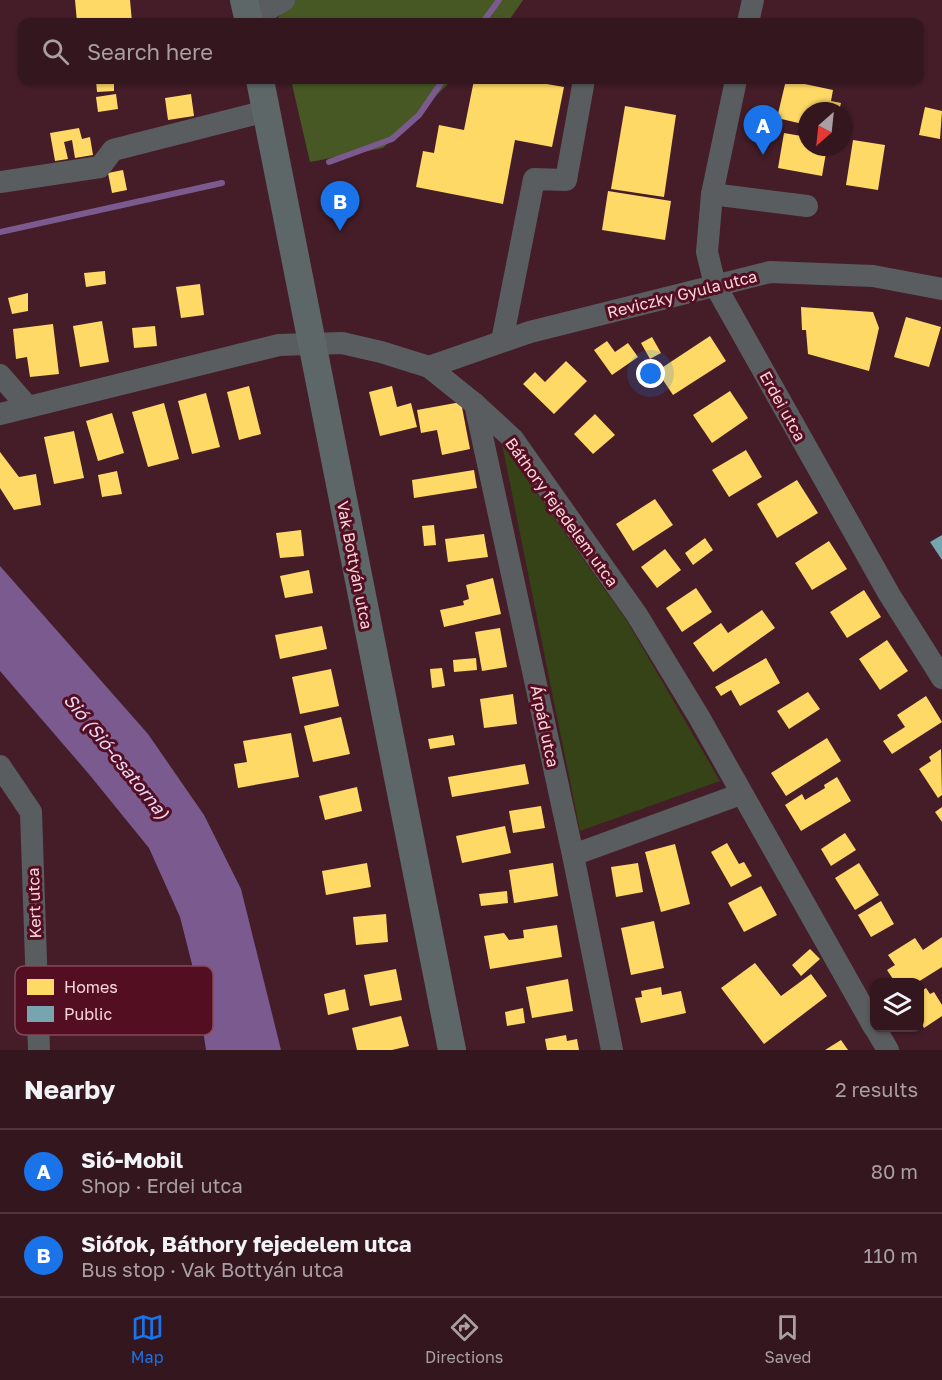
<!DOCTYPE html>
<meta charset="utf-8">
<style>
body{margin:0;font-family:"Golos Text",sans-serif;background:#3b1f27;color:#f1f3f6}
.controls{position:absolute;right:18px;bottom:18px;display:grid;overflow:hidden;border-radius:12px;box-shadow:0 2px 4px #0004}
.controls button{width:54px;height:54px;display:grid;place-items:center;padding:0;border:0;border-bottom:2px solid #4e353c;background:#33161e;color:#f1f3f6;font:30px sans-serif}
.compass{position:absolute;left:798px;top:102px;width:54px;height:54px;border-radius:50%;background:#33161e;box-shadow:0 2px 4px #0004;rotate:207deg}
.you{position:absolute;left:651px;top:374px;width:21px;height:21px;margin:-15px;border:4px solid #fff;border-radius:50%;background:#1a73e8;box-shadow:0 0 0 9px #1a73e833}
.badge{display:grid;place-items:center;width:39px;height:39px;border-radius:50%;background:#1a73e8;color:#fff;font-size:20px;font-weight:700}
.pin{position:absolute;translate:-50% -50px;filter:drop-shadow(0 2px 3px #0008)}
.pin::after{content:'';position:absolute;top:32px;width:21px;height:18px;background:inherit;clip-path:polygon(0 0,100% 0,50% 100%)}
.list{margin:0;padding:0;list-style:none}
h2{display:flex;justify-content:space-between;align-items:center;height:78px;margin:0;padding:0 24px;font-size:26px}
h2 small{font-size:20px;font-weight:400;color:#a99fa4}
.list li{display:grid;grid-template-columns:39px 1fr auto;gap:18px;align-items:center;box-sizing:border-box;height:84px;padding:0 24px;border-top:2px solid #4e353c}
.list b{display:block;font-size:22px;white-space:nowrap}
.list p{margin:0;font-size:20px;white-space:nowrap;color:#a99fa4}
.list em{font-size:20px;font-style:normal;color:#a99fa4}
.icon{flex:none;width:33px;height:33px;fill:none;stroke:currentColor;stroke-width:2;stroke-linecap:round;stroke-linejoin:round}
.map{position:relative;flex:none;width:942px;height:1050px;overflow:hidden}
.search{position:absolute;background:#33161e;box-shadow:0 2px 4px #0004;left:18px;right:18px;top:18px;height:66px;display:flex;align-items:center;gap:15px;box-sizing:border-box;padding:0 21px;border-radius:12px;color:#a99fa4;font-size:22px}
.sheet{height:246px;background:#33161e}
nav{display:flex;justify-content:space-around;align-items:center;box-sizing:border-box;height:84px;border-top:2px solid #4e353c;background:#33161e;font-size:16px;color:#a99fa4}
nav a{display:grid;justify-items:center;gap:3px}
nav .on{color:#1a73e8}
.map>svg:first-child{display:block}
.green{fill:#354317}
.forest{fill:#475825}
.water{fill:#7b5b8f}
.homes{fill:#ffd966}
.public{fill:#76a5af}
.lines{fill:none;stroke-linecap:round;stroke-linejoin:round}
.stream{stroke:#7b5b8f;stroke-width:6}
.minor{stroke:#5a5d5f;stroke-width:22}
.major{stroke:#5e6768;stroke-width:28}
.labels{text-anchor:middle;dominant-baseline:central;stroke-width:6;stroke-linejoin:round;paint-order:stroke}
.street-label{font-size:16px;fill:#fbd7dc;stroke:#530e22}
.water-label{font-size:18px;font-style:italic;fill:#e9d7f8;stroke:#530e22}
.key{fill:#530e22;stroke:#854a5a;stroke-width:1.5}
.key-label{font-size:16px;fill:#fbd7dc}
</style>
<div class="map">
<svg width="942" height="1050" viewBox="0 0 942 1050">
<rect width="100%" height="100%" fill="#441d28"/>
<path class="green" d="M502 444 627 621 720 781 580 831Z"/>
<g class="forest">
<path d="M292 0H523L508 22H278L277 19Z"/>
<path d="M291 80H452L383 148 310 162Z"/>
</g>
<path class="water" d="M0 566 148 734 204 815 241 889 281 1050H206L195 976 180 917 149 848 88 773 0 671Z"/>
<g class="homes">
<path d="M75 0H130L132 22H77Z"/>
<path d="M114 80V91L97 92 96 81Z"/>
<path d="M474 80H524L564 87 552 147 515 140 503 204 416 187 423 151 434 153 439 125 464 130Z"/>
<path d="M786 80 833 90 831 101 841 103 839 111H807V125L777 118Z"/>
<path d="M116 94 118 109 98 112 96 97Z"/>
<path d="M191 94 194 116 168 120 165 98Z"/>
<path d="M625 106 676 115 664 197 611 189Z"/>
<path d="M925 107 942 111 940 139 919 135Z"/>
<path d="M79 128 82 139 90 137 93 155 75 158 72 140 64 142 68 159 55 161 50 133Z"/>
<path d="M784 133 807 137V147H827L822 176 778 168Z"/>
<path d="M853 140 885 145 878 190 846 185Z"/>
<path d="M123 170 127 190 112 193 108 173Z"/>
<path d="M608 191 671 201 665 240 602 230Z"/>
<path d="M105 271 106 284 86 287 84 273Z"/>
<path d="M200 284 204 315 181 318 176 287Z"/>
<path d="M28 293V311L12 314 8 298Z"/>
<path d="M801 307 873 312 879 328 869 371 808 354 806 330H802Z"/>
<path d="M906 317 941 327 929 367 894 357Z"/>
<path d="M102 321 109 362 80 367 73 326Z"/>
<path d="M53 324 59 374 30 377 27 357 16 359 13 329Z"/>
<path d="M155 326 157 346 134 348 132 328Z"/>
<path d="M710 336 726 361 673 395 657 371Z"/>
<path d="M652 337 661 353 650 359 641 343Z"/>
<path d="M607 341 615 352 628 343 638 357 612 375 594 350Z"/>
<path d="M566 361 587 381 554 414 523 384 535 372 545 382Z"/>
<path d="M249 386 261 434 239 440 227 392Z"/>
<path d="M392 386 397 407 411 403 417 427 380 436 369 392Z"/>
<path d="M730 391 748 418 712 443 693 415Z"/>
<path d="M206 393 220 447 192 454 178 401Z"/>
<path d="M461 402 470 449 442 455 437 430 421 433 417 410Z"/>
<path d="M164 403 179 459 148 467 132 412Z"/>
<path d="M112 413 124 453 98 461 86 421Z"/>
<path d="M595 414 615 435 593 454 574 434Z"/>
<path d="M74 431 84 478 54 484 44 437Z"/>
<path d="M746 450 762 477 729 497 712 470Z"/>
<path d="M0 452 19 477 36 474 41 505 14 510 0 488Z"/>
<path d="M474 470 477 488 414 498 412 480Z"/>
<path d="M117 471 122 494 102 497 98 475Z"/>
<path d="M797 480 818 513 777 538 757 504Z"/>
<path d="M655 499 673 525 633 551 616 524Z"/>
<path d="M434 525 436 545 424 546 422 526Z"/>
<path d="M301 530 304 556 280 558 276 533Z"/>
<path d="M484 534 488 557 448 562 445 539Z"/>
<path d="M705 538 713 550 693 565 685 553Z"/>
<path d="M829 541 847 569 812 590 795 563Z"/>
<path d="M665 549 681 570 657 588 641 567Z"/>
<path d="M309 570 313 593 285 598 280 576Z"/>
<path d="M493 578 501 614 444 627 440 610 464 605 463 601 469 599 466 585Z"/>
<path d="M696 588 712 612 682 632 666 608Z"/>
<path d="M864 590 881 617 847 638 830 612Z"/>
<path d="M762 610 775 628 713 672 693 643 721 623 728 633Z"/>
<path d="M322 626 327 649 280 659 275 635Z"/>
<path d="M500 628 507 667 482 671 475 632Z"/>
<path d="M887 640 908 671 880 690 859 659Z"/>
<path d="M476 658 477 670 454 672 453 660Z"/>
<path d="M766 658 780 683 740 706 731 690 721 696 715 687Z"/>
<path d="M442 668 445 686 432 688 430 669Z"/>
<path d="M331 669 339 706 300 714 292 677Z"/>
<path d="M808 692 820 709 789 729 777 711Z"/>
<path d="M513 694 517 724 484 728 480 699Z"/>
<path d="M926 696 942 722 892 754 883 741 905 727 897 715Z"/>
<path d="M341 717 350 754 313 762 304 726Z"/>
<path d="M291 733 299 777 238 788 234 764 247 762 243 741Z"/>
<path d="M453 735 455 745 430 749 428 739Z"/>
<path d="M827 738 841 761 786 796 771 773Z"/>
<path d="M941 749 942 795 938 798 919 769 931 761 929 757Z"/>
<path d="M525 764 529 784 452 797 448 777Z"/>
<path d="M837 777 851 801 801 831 785 805 802 794 805 800 825 788 824 785Z"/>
<path d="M357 787 362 811 325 820 319 796Z"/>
<path d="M541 806 545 828 513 833 509 811Z"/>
<path d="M942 807V822L935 812Z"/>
<path d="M505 826 511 853 462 863 456 836Z"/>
<path d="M845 833 856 850 831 866 821 849Z"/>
<path d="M727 843 739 864 744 862 752 876 731 887 711 852Z"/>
<path d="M675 844 690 904 661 912 645 852Z"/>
<path d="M367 863 371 887 326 895 322 871Z"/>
<path d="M553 863 558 896 514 903 509 870Z"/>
<path d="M638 863 643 892 616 897 611 867Z"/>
<path d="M859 863 879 895 855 910 835 878Z"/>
<path d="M761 886 777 915 744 932 728 903Z"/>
<path d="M507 891 508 903 481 906 479 894Z"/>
<path d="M881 901 894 924 871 937 858 915Z"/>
<path d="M386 914 388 942 356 945 353 917Z"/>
<path d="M654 921 664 968 631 975 621 928Z"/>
<path d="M557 925 562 957 490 969 484 936 504 933 509 940 524 938 523 930Z"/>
<path d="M942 937V967L918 982H895L887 970 895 965 888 955 915 938 923 950Z"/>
<path d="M810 949 820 959 801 976 792 965Z"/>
<path d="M755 963 781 996 811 974 827 996 764 1044 721 988Z"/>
<path d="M396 969 402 1000 370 1006 364 975Z"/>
<path d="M568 979 573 1011 532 1018 526 987Z"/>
<path d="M661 987 662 995 681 991 686 1013 641 1023 635 998 642 997 641 991Z"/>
<path d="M926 988 930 994 934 992 942 1005V1016L924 1028 920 1020V992Z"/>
<path d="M345 989 349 1010 328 1015 324 994Z"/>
<path d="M523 1008 525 1023 507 1026 505 1012Z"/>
<path d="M401 1016 409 1046 392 1050H357L352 1028Z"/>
<path d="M566 1035 567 1041 577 1039 579 1050H547L545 1039Z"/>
<path d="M841 1040 848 1050H825Z"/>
</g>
<path class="public" d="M942 535V560L930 542Z"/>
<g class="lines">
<g class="stream">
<path d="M483 22 499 0"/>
<path d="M329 162 392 139 419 115 443 80"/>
<path d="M0 232 222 183"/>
</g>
<g class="minor">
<path d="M247 14 271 8 284 0"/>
<path d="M748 22 753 0"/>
<path d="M736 80 712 194 707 252 715 285 889 594 942 678"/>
<path d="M0 182 100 167 113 150 266 111"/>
<path d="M712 194 807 206"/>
<path d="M502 341 534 179 566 180 584 80"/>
<path d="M429 367 530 332 770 272 873 276 942 289"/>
<path d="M0 375 28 407"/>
<path d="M475 404 573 855 612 1050"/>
<path d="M0 414 279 345 342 343 381 352 429 367 475 404 513 439 637 615 699 717 874 1027"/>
<path d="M0 766 31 812 39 1050"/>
<path d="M573 855 741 794"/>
<path d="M875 1028 888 1050"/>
</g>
<g class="major">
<path d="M244 0 249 22"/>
<path d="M260 80 452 1050"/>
</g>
</g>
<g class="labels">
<g class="street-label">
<text transform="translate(682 294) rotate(-14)">Reviczky Gyula utca</text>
<text transform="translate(783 406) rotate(61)">Erdei utca</text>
<text transform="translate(562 512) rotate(54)">Báthory fejedelem utca</text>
<text transform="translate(355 565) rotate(79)">Vak Bottyán utca</text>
<text transform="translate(545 726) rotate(78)">Árpád utca</text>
<text transform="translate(34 903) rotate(-92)">Kert utca</text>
</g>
<g class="water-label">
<text transform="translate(117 756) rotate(51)">Sió (Sió-csatorna)</text>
</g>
</g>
<rect x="15" y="966" width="198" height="69" rx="9" class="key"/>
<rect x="27" y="979" width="27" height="16" fill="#ffd966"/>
<rect x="27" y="1006" width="27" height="16" fill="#76a5af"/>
<g class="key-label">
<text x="64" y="993">Homes</text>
<text x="64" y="1020">Public</text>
</g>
</svg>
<div class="controls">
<button><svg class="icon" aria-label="layers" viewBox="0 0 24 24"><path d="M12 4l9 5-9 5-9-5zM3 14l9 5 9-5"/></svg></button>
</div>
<svg class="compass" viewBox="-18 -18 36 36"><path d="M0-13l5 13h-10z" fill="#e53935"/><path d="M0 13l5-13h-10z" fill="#a99fa4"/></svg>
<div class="you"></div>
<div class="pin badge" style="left:763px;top:155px">A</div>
<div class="pin badge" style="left:340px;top:231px">B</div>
<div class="search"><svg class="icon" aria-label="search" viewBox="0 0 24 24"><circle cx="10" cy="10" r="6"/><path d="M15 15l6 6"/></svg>Search here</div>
</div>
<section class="sheet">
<h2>Nearby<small>2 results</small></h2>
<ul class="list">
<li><span class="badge">A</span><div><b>Sió-Mobil</b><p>Shop · Erdei utca</p></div><em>80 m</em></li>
<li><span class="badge">B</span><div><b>Siófok, Báthory fejedelem utca</b><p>Bus stop · Vak Bottyán utca</p></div><em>110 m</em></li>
</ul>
</section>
<nav>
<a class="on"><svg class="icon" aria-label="map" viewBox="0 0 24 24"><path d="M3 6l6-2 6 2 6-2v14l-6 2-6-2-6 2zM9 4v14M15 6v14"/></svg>Map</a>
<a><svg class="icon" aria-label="directions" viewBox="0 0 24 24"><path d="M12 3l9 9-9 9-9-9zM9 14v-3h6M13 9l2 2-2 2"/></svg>Directions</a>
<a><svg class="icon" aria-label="saved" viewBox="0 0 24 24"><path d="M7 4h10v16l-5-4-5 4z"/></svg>Saved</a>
</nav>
